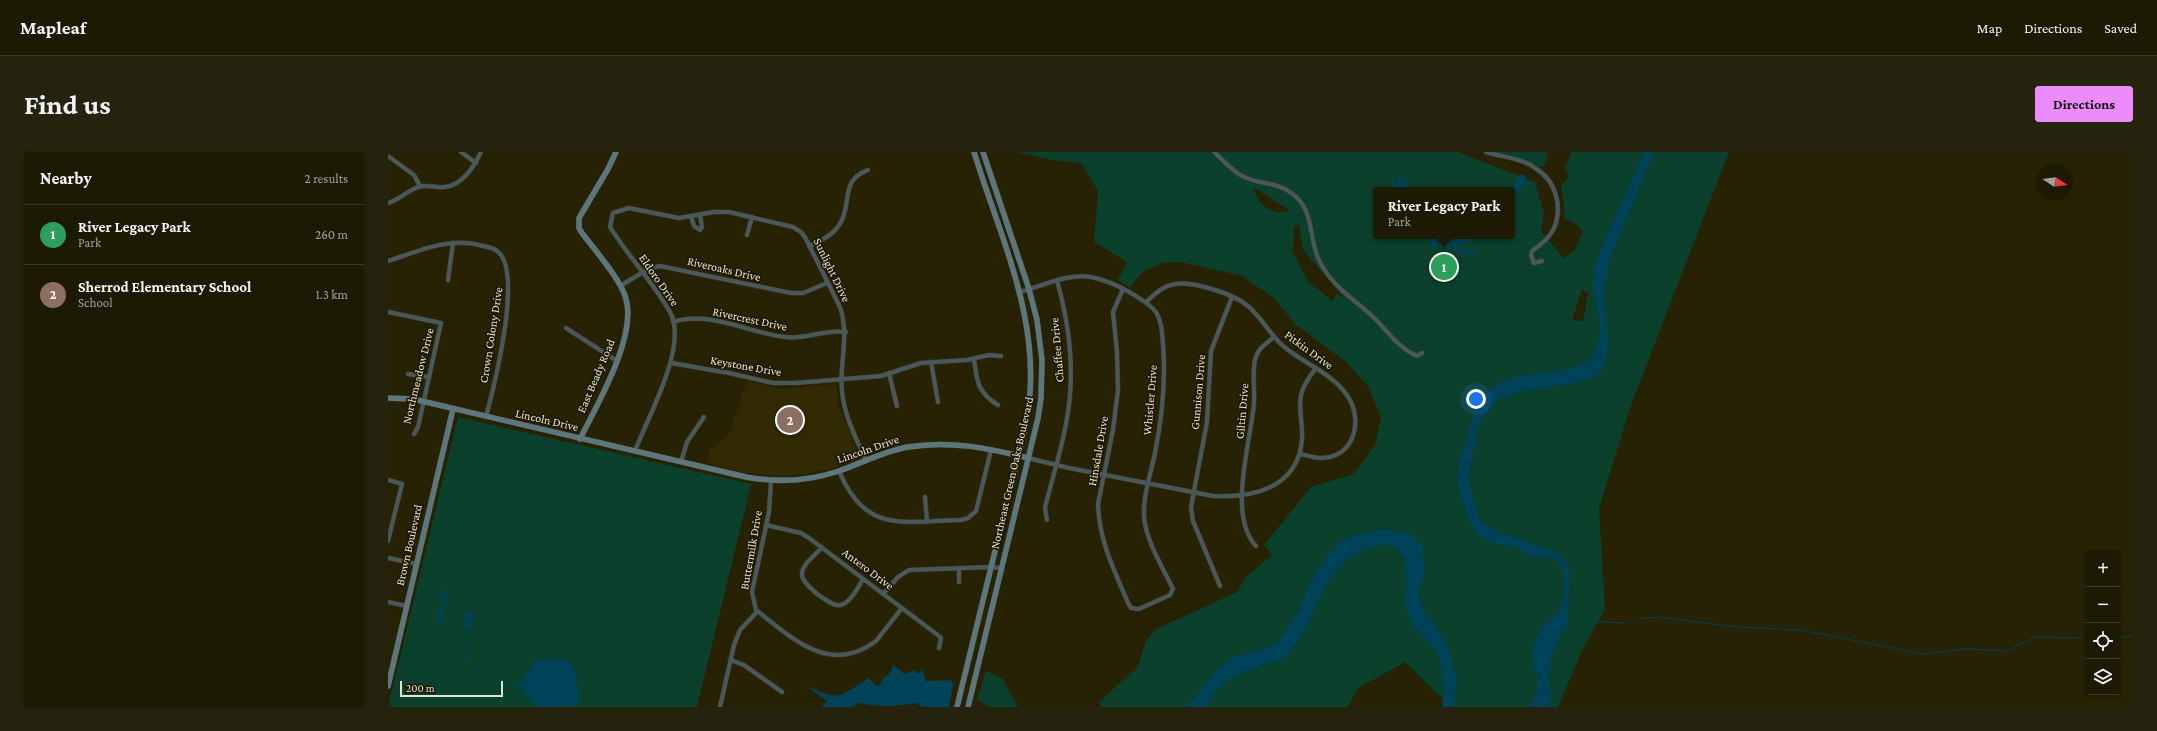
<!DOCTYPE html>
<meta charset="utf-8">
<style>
body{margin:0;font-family:"Crimson Pro",serif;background:#25230d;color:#f1f3f6}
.controls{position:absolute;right:12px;bottom:12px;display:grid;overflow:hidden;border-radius:4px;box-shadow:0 1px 3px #0004}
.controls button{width:36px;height:36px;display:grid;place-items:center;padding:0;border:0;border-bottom:1px solid #3b3825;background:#1d1a03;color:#f1f3f6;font:20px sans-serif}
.compass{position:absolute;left:1649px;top:12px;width:36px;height:36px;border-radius:50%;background:#1d1a03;box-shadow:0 1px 3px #0004;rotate:103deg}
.scale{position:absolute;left:12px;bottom:10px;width:103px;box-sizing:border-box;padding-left:4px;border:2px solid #e6e3d2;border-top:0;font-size:11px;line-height:14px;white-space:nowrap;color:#e6e3d2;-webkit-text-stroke:3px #1e1900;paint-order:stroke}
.you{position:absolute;left:1088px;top:247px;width:14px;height:14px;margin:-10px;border:3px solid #fff;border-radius:50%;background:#1a73e8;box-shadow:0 0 0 6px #1a73e833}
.badge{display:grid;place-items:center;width:26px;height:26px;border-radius:50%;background:#ec8cfa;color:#fff;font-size:13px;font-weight:700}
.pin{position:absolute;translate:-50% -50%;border:2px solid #fff;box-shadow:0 1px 4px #0006}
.popup{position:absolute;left:985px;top:35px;width:142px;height:52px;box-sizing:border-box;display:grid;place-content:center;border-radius:4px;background:#1d1a03;filter:drop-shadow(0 1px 3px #0005);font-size:13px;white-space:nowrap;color:#a0a19a}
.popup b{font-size:15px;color:#f1f3f6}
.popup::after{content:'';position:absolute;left:50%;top:100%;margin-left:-8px;border:8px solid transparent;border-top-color:#1d1a03}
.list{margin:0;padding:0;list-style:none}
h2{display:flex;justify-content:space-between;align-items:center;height:52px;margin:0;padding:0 16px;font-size:17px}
h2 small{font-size:13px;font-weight:400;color:#a0a19a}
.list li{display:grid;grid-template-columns:26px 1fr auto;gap:12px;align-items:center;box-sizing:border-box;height:60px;padding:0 16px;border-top:1px solid #3b3825}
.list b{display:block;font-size:15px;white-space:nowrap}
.list p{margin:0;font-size:13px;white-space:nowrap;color:#a0a19a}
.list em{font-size:13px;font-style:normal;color:#a0a19a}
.icon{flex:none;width:22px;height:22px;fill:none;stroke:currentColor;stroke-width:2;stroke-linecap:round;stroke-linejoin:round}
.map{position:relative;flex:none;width:1745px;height:555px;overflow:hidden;border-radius:4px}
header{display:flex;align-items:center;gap:24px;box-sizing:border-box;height:56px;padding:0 20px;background:#1d1a03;border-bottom:1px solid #3b3825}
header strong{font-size:19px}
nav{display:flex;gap:22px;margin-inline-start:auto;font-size:14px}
.intro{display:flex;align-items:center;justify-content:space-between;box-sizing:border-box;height:96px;padding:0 24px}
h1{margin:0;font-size:28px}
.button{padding:10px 18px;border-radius:4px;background:#ec8cfa;color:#111;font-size:14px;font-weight:700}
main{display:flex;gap:24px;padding:0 24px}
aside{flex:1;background:#1d1a03;border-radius:4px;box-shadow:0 1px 3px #0004}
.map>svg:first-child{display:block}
.built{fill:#312a02}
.green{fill:#0a402c;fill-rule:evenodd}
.water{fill:#004258}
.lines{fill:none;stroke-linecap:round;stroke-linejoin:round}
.stream{stroke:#004258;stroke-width:1}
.street-casing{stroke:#423d21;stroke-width:5}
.secondary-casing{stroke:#423d21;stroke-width:6}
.street{stroke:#48585d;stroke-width:4}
.secondary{stroke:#5d767e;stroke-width:5.5}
.labels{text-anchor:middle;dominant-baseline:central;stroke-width:3.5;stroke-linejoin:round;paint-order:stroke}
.street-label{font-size:12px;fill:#e6e3d2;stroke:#1e1900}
</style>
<header>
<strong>Mapleaf</strong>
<nav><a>Map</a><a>Directions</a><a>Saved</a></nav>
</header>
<div class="intro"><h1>Find us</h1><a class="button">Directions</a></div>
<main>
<aside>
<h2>Nearby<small>2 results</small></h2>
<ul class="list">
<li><span class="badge" style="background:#2e9e5b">1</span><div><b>River Legacy Park</b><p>Park</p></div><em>260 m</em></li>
<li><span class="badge" style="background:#8d6e63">2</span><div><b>Sherrod Elementary School</b><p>School</p></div><em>1.3 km</em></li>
</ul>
</aside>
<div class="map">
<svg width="1745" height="555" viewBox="0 0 1745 555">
<rect width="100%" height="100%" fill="#272204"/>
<path class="built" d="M359 229 393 237 448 232 450 252 472 306 445 316 418 322 394 324 356 321 319 311 322 298 341 283Z"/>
<g class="green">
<path d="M629 0H1070L1147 30 1156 62 1153 79 1175 106 1186 99 1195 80 1189 73 1176 66V50L1173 34 1181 25 1177 15 1184 0H1341L1243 253 1211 356 1217 457 1193 501 1170 555H1063L1017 510 970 536 960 555H713L711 550 750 515 758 489 768 477 849 440 859 424 884 403 876 393 923 335 966 322 987 293 993 266 980 234 958 210 907 172 886 146 854 124 793 110 773 111 753 121 742 136 730 128 739 110 706 90 710 39 693 11 664 8ZM866 35 902 59C885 64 868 53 866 35ZM988 38H1124V84H988ZM911 73 915 98 957 147 949 142 944 149 920 129 904 99 906 91V75ZM1194 138 1200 140 1195 169 1184 168Z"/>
<path d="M1108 0H1160L1156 14 1153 15Z"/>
<path d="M70 265 363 332 309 555H0Z"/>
<path d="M598 519 614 526 630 555H601L589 547Z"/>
</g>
<g class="water">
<path d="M1256 0H1266L1222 107 1216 139 1220 203 1213 220 1205 226 1188 231 1130 240 1119 244 1109 249 1092 270 1080 324 1085 348 1093 369 1108 379 1173 402 1183 422 1181 430 1180 473 1175 478 1171 485 1172 489 1161 508 1164 515 1160 527 1163 538 1162 555H1141C1161 528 1139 515 1146 493 1149 483 1152 476 1159 469 1164 465 1169 462 1172 456 1178 444 1179 415 1167 407 1154 404 1136 407 1129 395 1109 394 1090 389 1082 370 1076 355 1068 336 1070 320 1071 309 1075 298 1078 288 1083 270 1089 251 1103 237 1129 213 1192 227 1206 202 1219 179 1206 153 1205 128 1205 116 1211 102 1216 91 1228 60 1244 31 1256 0Z"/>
<path d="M1133 22 1138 24 1139 31 1124 46V38H1121Z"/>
<path d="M1011 26 1018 28 1022 38H1002Z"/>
<path d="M1037 84H1093L1076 91 1071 95 1069 93 1068 97H1078L1088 101 1086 104 1066 100 1067 93 1063 92 1061 98H1058L1059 92 1051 89 1049 97 1042 94V89Z"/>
<path d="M997 377 1023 382 1034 393 1037 414 1031 443 1037 460 1057 487 1069 525 1066 555H1054C1056 538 1056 511 1046 496 1034 479 1021 478 1018 455 1016 433 1028 386 990 394 930 407 933 468 899 503 892 509 885 511 877 512 874 513 874 514 872 515 868 517 864 517 860 518 842 525 826 537 818 555H798L828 519 844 505 886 494 889 491 912 457 918 438 936 408 945 396 952 389 971 382Z"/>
<path d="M55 438 60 439 61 441 58 446 60 449 57 452 58 456 54 460 55 469 52 470 49 469V462L56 452 54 449 56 445 52 442Z"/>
<path d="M81 459 85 462 83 475 79 477 76 474 78 462Z"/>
<path d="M173 506 182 511 188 522 192 551 179 555H149L135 539 133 533H129V530L134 528 148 507Z"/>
<path d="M505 513 517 522 526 518 531 522 534 516 538 529 563 528 565 533 561 555H534L527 551C509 555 489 555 471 551L465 555H433L439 549 425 539 422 533C429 540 443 545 453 543 456 542 476 529 481 526L487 533 491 534 496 525 502 522Z"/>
</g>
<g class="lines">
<g class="stream">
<path d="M1181 463 1202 469 1238 471"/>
<path d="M1250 467 1269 465 1348 475 1413 478 1535 502 1579 497 1619 499 1647 485 1700 486"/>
<path d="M55 470 66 480 76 509 98 520 110 531H129"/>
<path d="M1730 486 1745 484"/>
<path d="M79 510 80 477"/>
<path d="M603 543 618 546 628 555"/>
<path d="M208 554 210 555"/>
</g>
<defs>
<g id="street">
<path d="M73 0 88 11"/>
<path d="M826 0C835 8 845 20 856 25 877 34 894 29 911 48 925 63 922 90 931 108 942 132 963 145 982 162 999 177 1008 195 1029 204L1034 201"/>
<path d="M1098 0C1113 5 1134 6 1147 16 1169 29 1176 58 1164 80 1159 88 1151 94 1144 99L1143 103 1146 111 1154 109"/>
<path d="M0 4 26 23 32 34"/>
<path d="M0 51C11 48 19 39 30 35 39 32 48 36 57 35 75 33 86 14 93 0"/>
<path d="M303 64 306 74 312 78 314 75 312 63"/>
<path d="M359 83 364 65"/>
<path d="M421 94C434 88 446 83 453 70 464 50 452 28 480 18"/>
<path d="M0 109C31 99 62 84 95 94 99 95 106 96 109 99 136 118 106 235 98 265"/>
<path d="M60 128 65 91"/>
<path d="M232 134 262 116 272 114 403 141H415L439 131"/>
<path d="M632 140C681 125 694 114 741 140 751 146 761 151 768 160 774 170 774 181 775 192 778 228 774 266 767 301 763 321 755 343 756 364 757 387 775 416 785 437L782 443 751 457 743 456 741 453C727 420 711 389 710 352L725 278 730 238 729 200 725 160 735 137"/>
<path d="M758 150C765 144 773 135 783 133 801 127 846 142 860 154 873 165 882 182 894 193 915 212 948 222 962 248 975 273 964 306 933 306 926 306 919 303 912 302"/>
<path d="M0 160 53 171 30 275 26 282"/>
<path d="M285 170C322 158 360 181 397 185 417 188 437 177 458 180"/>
<path d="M178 176 229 209"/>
<path d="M586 207C589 229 589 240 610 253"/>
<path d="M543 210 550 250"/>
<path d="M283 211 341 221 385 231H408L493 224 533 211 579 208 601 203 613 204"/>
<path d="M501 221 509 254"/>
<path d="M20 222 41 225"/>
<path d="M247 299C259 266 301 194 282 160 265 130 240 104 222 75L225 61 241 56 291 66 326 60H341L405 75 413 80 417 85 452 155C462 186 451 209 454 239 456 263 468 287 478 308"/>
<path d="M640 306 681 316 825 344C867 346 911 335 914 286 915 272 910 257 913 243 915 233 922 224 928 216"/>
<path d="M293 310 299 290 316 265"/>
<path d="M451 319C478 383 515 369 573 368L580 366 588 359 603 298"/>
<path d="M0 328 14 332 0 389"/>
<path d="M383 329 381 360 364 440 368 458C404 486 442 524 488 489L514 456"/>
<path d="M537 345 539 369"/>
<path d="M659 368 657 356C666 319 679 281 682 243 685 206 679 164 669 129"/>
<path d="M378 373 413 381 421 386 551 484 553 486 551 496"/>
<path d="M868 394C839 363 863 290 866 251 867 237 864 221 867 208 869 197 878 192 886 185"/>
<path d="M434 395C428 403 414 412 414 422 413 432 444 456 453 453 463 450 470 435 475 427"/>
<path d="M0 406 28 412"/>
<path d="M571 430V416"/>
<path d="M832 434 805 369 803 355 819 270 823 199 844 145"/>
<path d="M495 442 510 425 521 418 603 415 613 416"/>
<path d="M0 450 18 454"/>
<path d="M343 508 356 513 394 540"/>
<path d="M332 555 346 493 352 478 368 461V458"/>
</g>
<g id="secondary">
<path d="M0 246 25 247 358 325C390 331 421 329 451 319 474 311 496 299 520 295 561 288 600 296 640 306"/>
<path d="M192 287C209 253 249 185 238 147 234 129 206 97 194 81L191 76V66L220 17 228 0"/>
<path d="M0 534 65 257"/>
<path d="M569 555 638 272C657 175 614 91 586 0"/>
<path d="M580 555 650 266 653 246 654 208 649 168 641 137 595 0"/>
</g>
</defs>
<use href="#street" class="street-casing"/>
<use href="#secondary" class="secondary-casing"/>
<use href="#street" class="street"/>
<use href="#secondary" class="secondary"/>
</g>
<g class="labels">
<g class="street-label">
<text transform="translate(336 117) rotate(13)">Riveroaks Drive</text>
<text transform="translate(444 118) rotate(64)">Sunlight Drive</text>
<text transform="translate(271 128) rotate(55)">Eldoro Drive</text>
<text transform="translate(362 167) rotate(12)">Rivercrest Drive</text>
<text transform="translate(103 183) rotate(-81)">Crown Colony Drive</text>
<text transform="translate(669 198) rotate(-95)">Chaffee Drive</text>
<text transform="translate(921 198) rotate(36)">Pitkin Drive</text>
<text transform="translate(358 214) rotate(10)">Keystone Drive</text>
<text transform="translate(30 224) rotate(-76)">Northmeadow Drive</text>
<text transform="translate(208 224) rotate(-67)">East Beady Road</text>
<text transform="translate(810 240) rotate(-85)">Gunnison Drive</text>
<text transform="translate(762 248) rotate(-85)">Whistler Drive</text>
<text transform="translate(854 259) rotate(-85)">Giltin Drive</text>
<text transform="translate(159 268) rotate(13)">Lincoln Drive</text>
<text transform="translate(480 297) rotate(-19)">Lincoln Drive</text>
<text transform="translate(710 299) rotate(-80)">Hinsdale Drive</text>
<text transform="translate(624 321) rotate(-77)">Northeast Green Oaks Boulevard</text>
<text transform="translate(21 393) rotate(-77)">Brown Boulevard</text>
<text transform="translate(363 398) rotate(-80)">Buttermilk Drive</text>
<text transform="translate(480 417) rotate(37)">Antero Drive</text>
</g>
</g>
</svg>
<div class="controls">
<button>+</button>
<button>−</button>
<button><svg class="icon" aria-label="locate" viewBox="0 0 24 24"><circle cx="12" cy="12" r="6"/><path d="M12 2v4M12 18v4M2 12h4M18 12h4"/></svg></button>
<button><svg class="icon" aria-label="layers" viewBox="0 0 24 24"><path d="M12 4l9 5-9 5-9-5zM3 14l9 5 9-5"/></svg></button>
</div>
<svg class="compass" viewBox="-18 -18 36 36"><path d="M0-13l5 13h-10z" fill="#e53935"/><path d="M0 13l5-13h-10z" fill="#a0a19a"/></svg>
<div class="scale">200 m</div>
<div class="you"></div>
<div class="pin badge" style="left:1056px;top:115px;background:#2e9e5b">1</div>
<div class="popup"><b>River Legacy Park</b>Park</div>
<div class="pin badge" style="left:402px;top:268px;background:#8d6e63">2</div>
</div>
</main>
